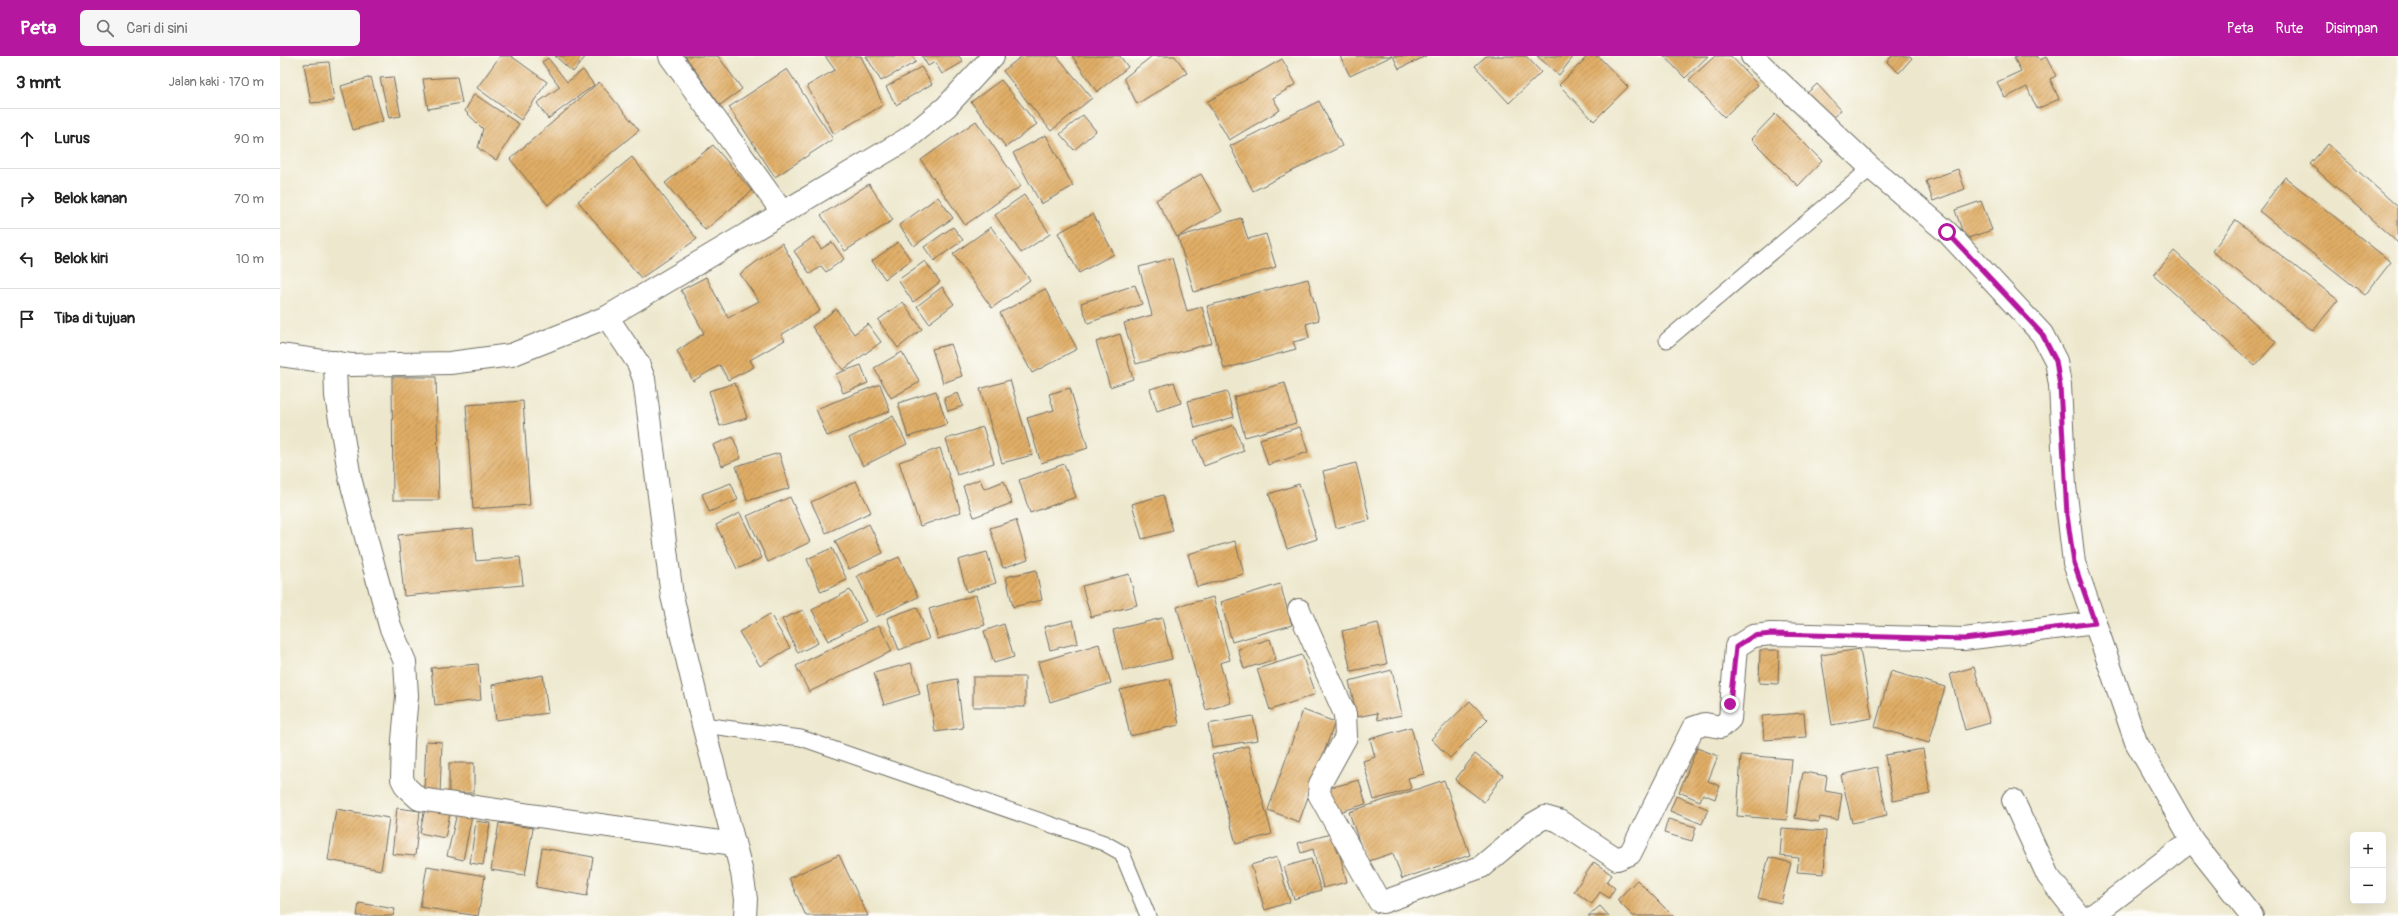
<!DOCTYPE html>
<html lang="id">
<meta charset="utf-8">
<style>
body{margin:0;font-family:Pangolin,sans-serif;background:#f6f6f6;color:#222}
.controls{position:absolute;right:12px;bottom:12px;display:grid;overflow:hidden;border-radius:6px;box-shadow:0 4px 16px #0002}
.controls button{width:36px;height:36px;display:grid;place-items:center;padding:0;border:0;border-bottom:1px solid #e0e0e0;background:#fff;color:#222;font:20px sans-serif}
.stop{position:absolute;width:12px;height:12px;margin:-9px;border:3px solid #b5179e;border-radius:50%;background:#fff}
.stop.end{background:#b5179e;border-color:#fff;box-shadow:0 1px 4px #0008}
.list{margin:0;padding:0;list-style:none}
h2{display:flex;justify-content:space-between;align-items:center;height:52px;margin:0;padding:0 16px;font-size:17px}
h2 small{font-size:13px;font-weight:400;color:#767676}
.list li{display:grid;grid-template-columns:26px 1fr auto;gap:12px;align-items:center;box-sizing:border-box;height:60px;padding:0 16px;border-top:1px solid #e0e0e0}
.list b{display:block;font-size:15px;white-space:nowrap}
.list em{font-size:13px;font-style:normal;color:#767676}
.icon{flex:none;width:22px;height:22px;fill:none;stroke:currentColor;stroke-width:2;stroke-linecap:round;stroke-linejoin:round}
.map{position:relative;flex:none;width:2118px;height:860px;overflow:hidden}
header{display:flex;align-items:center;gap:24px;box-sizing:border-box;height:56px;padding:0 20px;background:#b5179e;color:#fff}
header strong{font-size:19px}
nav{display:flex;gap:22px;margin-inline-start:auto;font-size:14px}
.search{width:280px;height:36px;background:#f6f6f6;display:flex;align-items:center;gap:10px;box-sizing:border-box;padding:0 14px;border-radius:6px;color:#767676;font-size:15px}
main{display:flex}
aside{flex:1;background:#fff}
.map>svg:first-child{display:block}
.building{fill:url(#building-hatch)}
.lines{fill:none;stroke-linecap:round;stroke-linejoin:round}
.service-casing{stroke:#6f6d64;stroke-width:17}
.minor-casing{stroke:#6f6d64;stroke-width:24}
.service{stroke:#fff;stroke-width:15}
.minor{stroke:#fff;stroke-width:22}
.route{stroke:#b5179e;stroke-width:5}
</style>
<header>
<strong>Peta</strong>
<div class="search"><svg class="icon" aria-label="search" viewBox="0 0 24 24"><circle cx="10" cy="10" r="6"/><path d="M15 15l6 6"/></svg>Cari di sini</div>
<nav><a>Peta</a><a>Rute</a><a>Disimpan</a></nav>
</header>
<main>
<aside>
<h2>3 mnt<small>Jalan kaki · 170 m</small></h2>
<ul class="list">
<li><svg class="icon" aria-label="ahead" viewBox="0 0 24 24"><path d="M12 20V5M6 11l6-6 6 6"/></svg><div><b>Lurus</b></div><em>90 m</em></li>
<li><svg class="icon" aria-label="right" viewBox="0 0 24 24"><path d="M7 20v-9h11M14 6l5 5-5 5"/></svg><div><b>Belok kanan</b></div><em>70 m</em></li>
<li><svg class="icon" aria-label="left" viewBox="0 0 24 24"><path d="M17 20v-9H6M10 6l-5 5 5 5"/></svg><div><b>Belok kiri</b></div><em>10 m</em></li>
<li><svg class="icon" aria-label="arrive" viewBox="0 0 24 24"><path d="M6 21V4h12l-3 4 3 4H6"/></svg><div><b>Tiba di tujuan</b></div></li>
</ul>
</aside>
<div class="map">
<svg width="2118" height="860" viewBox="0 0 2118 860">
<defs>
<pattern id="building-hatch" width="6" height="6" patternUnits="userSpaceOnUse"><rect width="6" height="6" fill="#e0ad66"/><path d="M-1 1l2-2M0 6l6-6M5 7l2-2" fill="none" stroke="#b68d54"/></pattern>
</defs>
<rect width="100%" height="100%" fill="#fdfcf7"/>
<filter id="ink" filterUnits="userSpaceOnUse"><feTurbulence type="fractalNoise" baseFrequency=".025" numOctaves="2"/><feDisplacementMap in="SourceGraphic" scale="8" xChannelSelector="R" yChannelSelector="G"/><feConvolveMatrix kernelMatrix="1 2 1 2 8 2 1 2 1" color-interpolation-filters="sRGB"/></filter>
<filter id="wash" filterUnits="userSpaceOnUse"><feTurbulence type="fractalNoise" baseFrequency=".012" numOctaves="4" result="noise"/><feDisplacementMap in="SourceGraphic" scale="16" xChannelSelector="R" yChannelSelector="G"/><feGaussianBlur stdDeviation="0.9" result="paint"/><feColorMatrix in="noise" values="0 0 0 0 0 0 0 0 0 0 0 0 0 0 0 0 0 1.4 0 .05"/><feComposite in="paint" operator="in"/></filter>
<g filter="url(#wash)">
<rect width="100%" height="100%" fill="#ede8cd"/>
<g id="blocks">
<g class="building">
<path d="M220 0H231L267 26 241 64 197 32Z"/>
<path d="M275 0H306L293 16Z"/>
<path d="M405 0H438L462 33 440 49Z"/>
<path d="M545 0H581L603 49 554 78 527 30 555 14Z"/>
<path d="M586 0H632L636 6 601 25Z"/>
<path d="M642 0H679L683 6 662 18 655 6 648 10Z"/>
<path d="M742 0H777L812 42 771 75 723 15Z"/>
<path d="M792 0H840L848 11 817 36Z"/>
<path d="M872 0H895L907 17 857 48 844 22Z"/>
<path d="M1060 0H1112L1070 20Z"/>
<path d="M1113 0H1146L1119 13Z"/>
<path d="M1206 0H1246L1261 16 1229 47 1195 10Z"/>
<path d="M1257 0H1294L1279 19Z"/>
<path d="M1308 0H1318L1348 31 1314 65 1279 29Z"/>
<path d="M1384 0H1428L1405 22Z"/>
<path d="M1435 0H1451L1478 29 1444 61 1409 24Z"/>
<path d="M1612 0H1630L1632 2 1619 17 1607 6Z"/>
<path d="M1740 0H1757L1760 4 1766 1 1776 20 1770 23 1779 43 1757 53 1747 31 1725 42 1717 26 1741 15 1734 2Z"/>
<path d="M268 2 287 26 303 14 314 29 268 63 257 47 280 31 262 6Z"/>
<path d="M1002 3 1016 28 993 42 1000 54 949 84 927 46Z"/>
<path d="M49 6 54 45 31 47 24 8Z"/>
<path d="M641 11 652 28 616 49 606 31Z"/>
<path d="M507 13 553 83 495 121 449 51Z"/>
<path d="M91 21 103 65 73 74 61 30Z"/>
<path d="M113 21 121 60 109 62 100 22Z"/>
<path d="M177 21 182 47 148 53 143 23Z"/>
<path d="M721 24 757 68 726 91 691 46Z"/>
<path d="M319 26 359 74 268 149 230 103Z"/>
<path d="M1537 28 1561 54 1548 66 1524 40Z"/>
<path d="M194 38 239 68 216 104 198 92 203 73 185 55Z"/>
<path d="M1039 45 1062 90 973 135 950 90Z"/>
<path d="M1495 58 1542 105 1518 130 1471 83Z"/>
<path d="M803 59 816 75 794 94 780 78Z"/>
<path d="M696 65 741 130 685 169 641 104Z"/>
<path d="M766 79 793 130 761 148 733 97Z"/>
<path d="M2048 88 2118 151V187L2030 108Z"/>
<path d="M433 89 472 135 425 174 385 127Z"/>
<path d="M352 101 417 183 361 222 298 145Z"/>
<path d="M1678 113 1685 133 1653 145 1646 125Z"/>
<path d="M921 118 942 155 897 181 876 144Z"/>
<path d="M2005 121 2111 206 2085 239 1979 155Z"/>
<path d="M589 128 613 164 565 195 541 159Z"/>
<path d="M744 139 770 178 741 197 715 159Z"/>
<path d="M658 141 673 162 634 190 619 169Z"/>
<path d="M1701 145 1712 174 1685 183 1675 154Z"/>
<path d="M813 158 834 198 799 217 778 177Z"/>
<path d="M961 162 968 183 986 178 996 211 914 236 898 181Z"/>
<path d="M1956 164 2058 244 2033 275 1932 195Z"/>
<path d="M673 171 683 184 654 205 644 191Z"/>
<path d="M711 171 750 224 712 252 673 198Z"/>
<path d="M533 181 541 193 552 186 564 203 546 216 541 210 530 218 514 195Z"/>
<path d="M618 186 631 204 605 223 592 205Z"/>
<path d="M502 187 540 255 501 279 505 284 470 304 474 311 448 324 440 309 413 325 397 295 424 277 401 234 426 221 448 262 479 245 460 218Z"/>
<path d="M1894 195 1996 286 1975 310 1874 219Z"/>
<path d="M892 202 907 255 922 251 932 287 856 308 844 267 872 259 859 211Z"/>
<path d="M645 205 660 226 633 246 618 224Z"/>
<path d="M1028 223 1039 264 1026 268 1029 282 1013 286 1016 293 944 313 927 250Z"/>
<path d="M855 229 862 248 808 267 801 247Z"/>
<path d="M662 231 674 248 649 267 637 250Z"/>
<path d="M765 233 797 293 752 317 720 257Z"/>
<path d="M623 246 642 273 618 292 598 264Z"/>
<path d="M556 253 574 278 588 268 601 286 563 314 532 271Z"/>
<path d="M840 278 853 323 830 331 816 286Z"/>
<path d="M671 288 682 320 663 327 652 293Z"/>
<path d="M622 296 640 326 611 342 594 312Z"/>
<path d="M581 309 588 327 563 337 556 318Z"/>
<path d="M112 321H156L159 444H113Z"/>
<path d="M730 324 752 399 722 407 700 333Z"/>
<path d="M894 326 901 347 877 355 870 333Z"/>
<path d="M455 327 467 362 440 370 429 335Z"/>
<path d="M1005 327 1016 367 965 381 954 341Z"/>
<path d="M600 328 610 355 547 380 536 353Z"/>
<path d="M790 332 808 392 761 407 747 362 774 354 769 338Z"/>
<path d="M656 335 667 368 628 381 618 347Z"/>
<path d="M947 335 954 361 915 372 908 345Z"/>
<path d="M678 337 683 350 668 355 664 342Z"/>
<path d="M243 345 250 449 193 453 186 349Z"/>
<path d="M613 360 627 388 583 410 569 382Z"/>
<path d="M954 369 964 395 924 410 914 384Z"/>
<path d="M703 371 714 407 677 419 666 383Z"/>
<path d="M1020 371 1028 396 988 409 980 383Z"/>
<path d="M453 381 461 402 442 410 433 389Z"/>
<path d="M660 392 681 456 640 470 619 406Z"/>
<path d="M499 397 510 432 467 445 456 410Z"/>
<path d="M1076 407 1090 464 1056 472 1043 415Z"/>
<path d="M784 408 796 441 750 457 739 424Z"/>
<path d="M700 423 704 433 724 425 732 447 694 461 683 430Z"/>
<path d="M576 425 591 456 546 477 531 446Z"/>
<path d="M451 427 458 444 429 456 422 438Z"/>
<path d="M1019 428 1037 483 1007 493 989 438Z"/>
<path d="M883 439 893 475 862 483 852 448Z"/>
<path d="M510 441 530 486 488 506 467 460Z"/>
<path d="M460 457 482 502 457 513 436 469Z"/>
<path d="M736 464 748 503 723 512 710 472Z"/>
<path d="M589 468 603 497 569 513 555 485Z"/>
<path d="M193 472 196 505 240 501 243 529 124 540 118 479Z"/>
<path d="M955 485 964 518 917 531 908 498Z"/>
<path d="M552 492 567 524 541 536 527 503Z"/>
<path d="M707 496 716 527 687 536 678 504Z"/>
<path d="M619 501 638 541 596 561 577 520Z"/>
<path d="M756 514 762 544 733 551 726 521Z"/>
<path d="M849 518 857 549 811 561 802 530Z"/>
<path d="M1000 528 1012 569 952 586 941 546Z"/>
<path d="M570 534 586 565 548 585 532 554Z"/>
<path d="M696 539 705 569 658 583 649 553Z"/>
<path d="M933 541 950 604 940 607 951 647 926 654 897 551Z"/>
<path d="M637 551 649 583 619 594 607 562Z"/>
<path d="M523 554 538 587 518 597 502 563Z"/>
<path d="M490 558 510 592 480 610 459 576Z"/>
<path d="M882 562 892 603 843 615 833 574Z"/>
<path d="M793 564 798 587 770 594 764 571Z"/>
<path d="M1098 567 1107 608 1071 615 1062 575Z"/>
<path d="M724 568 734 601 714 607 704 575Z"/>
<path d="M599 569 612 595 529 636 516 610Z"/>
<path d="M990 583 996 603 964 613 958 593Z"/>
<path d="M819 588 831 627 770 646 758 606Z"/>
<path d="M1580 593 1592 662 1552 669 1541 599Z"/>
<path d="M1480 594H1499L1498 628 1479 627Z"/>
<path d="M1022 599 1036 638 990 654 977 613Z"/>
<path d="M631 607 640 638 604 649 594 617Z"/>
<path d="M198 608 201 644 155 649 151 612Z"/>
<path d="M1694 611 1710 667 1685 674 1670 618Z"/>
<path d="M1112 614 1122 659 1098 664 1097 657 1077 661 1069 625Z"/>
<path d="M1611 615 1665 631 1649 687 1595 671Z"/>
<path d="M263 619 268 657 216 664 212 629Z"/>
<rect x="693" y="621" width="52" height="30"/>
<path d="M677 623 683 672 655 676 648 628Z"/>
<path d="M890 623 899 669 850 680 840 634Z"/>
<path d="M1190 645 1208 664 1170 702 1151 683Z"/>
<path d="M1023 654 1055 666 1019 766 988 754Z"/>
<path d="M1524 657 1526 681 1484 684 1482 660Z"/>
<path d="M973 660 978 684 932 691 928 668Z"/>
<path d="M1131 671 1144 718 1128 722 1131 733 1094 744 1083 705 1095 701 1090 683Z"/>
<path d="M146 685 162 686 160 738 144 734Z"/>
<path d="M968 690 992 778 956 788 932 699Z"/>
<path d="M1417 692 1438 700 1428 725 1440 730 1435 743 1423 738 1420 745 1399 736Z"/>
<path d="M1643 693 1650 738 1613 745 1605 699Z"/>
<path d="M1195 698 1223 719 1204 746 1175 724Z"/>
<path d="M1461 699 1512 703 1507 764 1457 760Z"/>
<rect x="169" y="707" width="25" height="30"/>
<path d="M1597 711 1607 759 1572 767 1561 719Z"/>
<path d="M1523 716 1547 720 1545 735 1562 738 1558 764 1540 761 1539 766 1515 762Z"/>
<path d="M1079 724 1086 748 1056 757 1049 732Z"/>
<path d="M1164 724 1190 799 1122 823 1113 797 1086 806 1069 756Z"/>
<path d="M1396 740 1428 753 1422 768 1390 755Z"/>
<path d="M117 752 140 755 135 800 112 798Z"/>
<path d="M145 752 170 757 165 782 140 777Z"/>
<path d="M56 753 109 762 101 814 48 804Z"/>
<path d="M177 757 192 760 183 804 167 800Z"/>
<path d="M1388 763 1416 771 1412 785 1384 777Z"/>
<path d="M196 765 210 767 203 809 190 807Z"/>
<path d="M219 767 253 772 245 819 211 814Z"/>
<path d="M1502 772 1546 775 1544 818 1517 816 1519 802 1500 800Z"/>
<path d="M1054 777 1067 826 1043 832 1033 793 1021 797 1018 787Z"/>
<path d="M262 792 313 801 307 840 256 831Z"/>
<path d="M559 799 588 860H526L509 822Z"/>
<path d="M997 801 1010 846 985 854 971 809Z"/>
<path d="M1489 801 1511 807 1501 847 1478 842Z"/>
<path d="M1031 803 1041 834 1014 843 1004 811Z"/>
<path d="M1314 806 1332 819 1327 826 1335 832 1329 842 1320 836 1312 848 1294 835Z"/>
<path d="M147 810 205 820 198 860 140 851Z"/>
<path d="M1357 824 1393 860H1353L1337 844Z"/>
<path d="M79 847 115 853 113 860H77Z"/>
<path d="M1320 850 1329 860H1308Z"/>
</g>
</g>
</g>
<g filter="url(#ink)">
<use href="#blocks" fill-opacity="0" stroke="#6f6d64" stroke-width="1"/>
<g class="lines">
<defs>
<g id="service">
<path d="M1387 284 1591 112"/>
<path d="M423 669 521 682 824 787 842 797 868 860"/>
</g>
<g id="minor">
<path d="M390 0 503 157"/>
<path d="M1472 0 1591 112 1667 176 1762 278 1776 305 1780 329 1785 430 1794 507 1815 567"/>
<path d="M327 261 358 307 364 323 392 540 423 669 462 817 466 843 465 860"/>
<path d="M0 299 71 309 170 307 231 299 327 261 627 83 666 51 713 0"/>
<path d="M55 306 56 340 70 422 110 570 125 606 127 640 123 684 122 723 126 731 139 743 454 788"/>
<path d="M1019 554 1065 658 1066 681 1040 728 1039 738 1099 845 1103 846 1201 811 1251 769 1265 761 1279 765 1337 803 1350 798 1413 672 1425 668 1441 671 1450 663 1456 591 1473 580 1491 578 1684 583 1815 567 1856 686 1912 784 1972 860"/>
<path d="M1733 744 1768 820 1799 860"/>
<path d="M1812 860 1912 784"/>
</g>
</defs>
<use href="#service" class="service-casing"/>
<use href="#minor" class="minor-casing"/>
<use href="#service" class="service"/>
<use href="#minor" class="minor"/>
</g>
</g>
<g class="lines" filter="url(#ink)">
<path class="route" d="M1450 648 1456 591 1473 580 1491 578 1684 583 1815 567 1794 507 1787 459 1780 330 1776 305 1762 278 1667 176"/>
</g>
</svg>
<div class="controls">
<button>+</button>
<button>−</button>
</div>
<div class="stop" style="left:1667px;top:176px"></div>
<div class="stop end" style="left:1450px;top:648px"></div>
</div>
</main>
